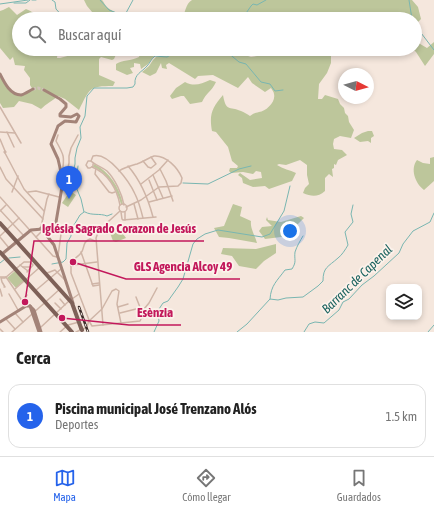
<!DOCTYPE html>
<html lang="es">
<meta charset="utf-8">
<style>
body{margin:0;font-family:"Asap Condensed",sans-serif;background:#f6f6f6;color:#222}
.controls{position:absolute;right:12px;bottom:12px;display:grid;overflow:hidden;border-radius:8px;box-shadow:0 2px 6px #0003}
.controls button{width:36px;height:36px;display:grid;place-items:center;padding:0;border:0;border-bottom:1px solid #e0e0e0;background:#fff;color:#222;font:20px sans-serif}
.compass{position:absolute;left:338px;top:68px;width:36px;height:36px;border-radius:50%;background:#fff;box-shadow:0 2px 6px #0003;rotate:96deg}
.you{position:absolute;left:290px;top:231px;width:14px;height:14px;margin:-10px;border:3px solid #fff;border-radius:50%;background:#1a73e8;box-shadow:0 0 0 6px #1a73e833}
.badge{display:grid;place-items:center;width:26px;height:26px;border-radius:50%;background:#2563eb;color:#fff;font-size:13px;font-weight:700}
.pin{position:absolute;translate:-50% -33px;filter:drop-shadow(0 1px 2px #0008)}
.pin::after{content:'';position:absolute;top:21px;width:14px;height:12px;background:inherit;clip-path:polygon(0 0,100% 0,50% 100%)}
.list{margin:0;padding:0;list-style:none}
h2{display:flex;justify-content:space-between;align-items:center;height:52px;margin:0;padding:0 16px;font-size:17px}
h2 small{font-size:13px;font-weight:400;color:#767676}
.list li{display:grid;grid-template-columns:26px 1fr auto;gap:12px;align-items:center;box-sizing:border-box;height:64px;margin:0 8px 8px;padding:0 8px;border:1px solid #e0e0e0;border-radius:12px}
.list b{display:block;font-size:15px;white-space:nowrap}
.list p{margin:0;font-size:13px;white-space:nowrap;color:#767676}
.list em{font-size:13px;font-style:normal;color:#767676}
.icon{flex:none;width:22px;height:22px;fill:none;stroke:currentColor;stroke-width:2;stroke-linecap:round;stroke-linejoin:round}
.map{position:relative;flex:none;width:434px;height:332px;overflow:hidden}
.search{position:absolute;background:#fff;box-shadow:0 2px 6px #0003;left:12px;right:12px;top:12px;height:44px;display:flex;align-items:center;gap:10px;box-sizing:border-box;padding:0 14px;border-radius:22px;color:#767676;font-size:15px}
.sheet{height:124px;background:#fff}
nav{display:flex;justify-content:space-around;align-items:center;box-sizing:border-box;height:56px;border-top:1px solid #e0e0e0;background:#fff;font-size:11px;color:#767676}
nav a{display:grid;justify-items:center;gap:2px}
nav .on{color:#2563eb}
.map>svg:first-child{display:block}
.green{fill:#bdc69b}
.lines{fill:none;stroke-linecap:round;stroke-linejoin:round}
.stream{stroke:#79b6b1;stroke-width:1}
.secondary-tunnel{stroke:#d0c2b9;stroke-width:3;stroke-dasharray:3 1.5;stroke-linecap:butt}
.street{stroke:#cfb5a7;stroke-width:1.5}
.secondary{stroke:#a38378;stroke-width:3}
.primary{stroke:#7e6158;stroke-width:4}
.rail-casing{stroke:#3b2c29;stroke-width:2.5}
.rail{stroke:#fcf2eb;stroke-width:1;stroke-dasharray:3;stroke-linecap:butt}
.primary-bridge{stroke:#7e6158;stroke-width:4}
.labels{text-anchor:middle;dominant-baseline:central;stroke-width:3.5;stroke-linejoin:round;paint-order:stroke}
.water-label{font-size:13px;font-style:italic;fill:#19625e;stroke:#fcf2eb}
.leader{fill:none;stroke:#c2185b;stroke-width:1.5}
.callout-dot{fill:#c2185b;stroke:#fcf2eb;stroke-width:1.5}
.callout-label{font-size:13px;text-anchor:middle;font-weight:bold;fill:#c2185b;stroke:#fcf2eb;stroke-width:3.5;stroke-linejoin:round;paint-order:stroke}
</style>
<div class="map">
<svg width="434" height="332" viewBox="0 0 434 332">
<rect width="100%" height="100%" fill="#f5e7dd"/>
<g class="green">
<path d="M84 0H102C104 2 105 6 108 8 114 13 119 12 122 19H98L87 6Z"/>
<path d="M192 0H412L418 7 421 19 415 25V19H181C186 13 185 4 192 0Z"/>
<path d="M9 7 17 15 26 9C32 11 37 16 42 17L43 19H19V49H57L58 50 57 58H60L93 49H122L118 50 114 59 112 60 101 57 99 59V75L115 82 113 86C89 86 90 88 79 110L65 99 58 96C52 101 46 104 41 109L32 104 19 101 14 107 3 108 0 103V76L7 88 19 95 33 90 30 85V78L24 70 25 66 15 65 13 57 10 60 0 48V11L3 10Z"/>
<path d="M415 41 427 48 434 42V54L425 66 416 52 413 49H415Z"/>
<path d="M141 49H177L167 54 155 55 148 64 141 69 140 64 134 63V67L130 68 133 73 127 75 116 70V64C122 60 131 61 139 57Z"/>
<path d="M197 49H228L251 57 257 56 258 49H331V63L327 73 319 84 318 99H322L325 95 338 99 340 104 344 108 345 113 348 116 349 122 354 130 351 138 340 136 334 139 333 144 334 149 342 150 347 155 338 160 336 165 334 164V168L332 169 333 177 329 174 325 178V191C318 197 312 197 303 193L305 188 309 184 307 175V165L300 160 286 165 279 164 277 165C283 169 290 170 296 173L292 181 269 189 265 186 253 187 243 183 242 178 238 175 240 173 250 180 262 178 261 172 256 171 253 174 243 172 231 173 229 171 230 168H237L238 166 232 161 228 147 216 132 212 131C209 114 212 108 223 95 226 112 229 106 241 111 244 112 247 114 250 116 254 113 255 113 259 112 266 111 276 102 274 94 274 92 272 90 271 88L265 92 252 83 248 77 238 88 213 75 198 76 195 79 169 63 166 65 167 69 162 68 161 63 156 73 150 76 142 72 149 66 153 60 156 57 182 50 195 52Z"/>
<path d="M210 80 216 82C212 91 206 93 202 102L190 104 184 96H181L172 99 170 96 176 88 185 82C194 87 201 84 210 80Z"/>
<path d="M368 131H372L374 136 371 138V143L368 141 360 142 354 138 362 133Z"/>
<path d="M434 157V181L424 190C415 183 410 169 417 160L423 163 430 164V158Z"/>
<path d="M94 164C110 172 119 187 123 204H121C117 190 108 172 93 167Z"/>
<path d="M70 191 76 195 68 207 62 203Z"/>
<path d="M233 204 242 207 240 216 251 221C250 229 255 235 257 243L229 238 219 237 214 228 224 226Z"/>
<path d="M301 216 304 218 288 234 281 237 265 239 259 231 262 227 272 226 266 220 267 217 268 220 281 222Z"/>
<path d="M110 227 115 231 114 233 121 231 126 238 116 242 113 241 110 233 107 235 105 234Z"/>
<path d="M276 244V253L264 261 256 269 239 266 232 256 221 254 223 248 256 249Z"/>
<path d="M15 271 24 281 16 288 7 278Z"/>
</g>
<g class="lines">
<g class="stream">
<path d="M32 0H36"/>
<path d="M52 0 55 2 56 9 65 19"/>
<path d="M100 0 109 10 122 15 126 13 133 0"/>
<path d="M409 0 412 19"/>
<path d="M14 3H26L30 0"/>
<path d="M0 4 28 0"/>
<path d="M242 19 251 6 253 4 257 5 266 0"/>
<path d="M415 25 434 50"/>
<path d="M218 49 227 52 239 62 246 64 261 82 270 84 275 91 283 90"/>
<path d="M72 176 77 174 78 166"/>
<path d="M183 183 208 184 239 169 251 166"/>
<path d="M84 212 81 199 74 182 73 172 75 164V158L77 148 81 138 80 127 85 116 87 96 94 88H127L133 87 135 84C134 74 142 72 147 66 150 63 151 59 155 56L167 57 178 51 191 53 197 49"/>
<path d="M85 212C92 216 100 213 107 216L112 214"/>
<path d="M9 258 20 257"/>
<path d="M0 263 5 259"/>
<path d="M52 264 63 262 66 259 67 243 71 236V230L80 215 84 212"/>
<path d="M270 299C271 285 277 281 285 270L292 269C297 261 294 260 295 252 297 246 300 241 303 236"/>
<path d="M154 332 159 321 158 314 159 309 163 303 168 301 178 287 183 279 193 244 197 239 205 234 218 230 262 237 270 234 284 211 290 186"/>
<path d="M237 332 247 324 270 299 278 300 286 298 303 297 318 286 323 281C323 267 328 267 338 258 342 255 345 250 348 245L345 232 353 222 351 214 353 205"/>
<path d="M304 332 309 324 315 322 324 323 339 310 343 302 349 299 362 285 374 276 399 253 403 244 413 231 430 222 434 213"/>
<path d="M428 332 434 325"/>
</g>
<path class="secondary-tunnel" d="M33 89 38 88 44 90"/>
<g class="street">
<path d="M0 107 21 143"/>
<path d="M0 132 15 133"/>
<path d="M7 132 14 147"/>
<path d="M58 135 56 141C64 155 65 157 62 173"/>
<path d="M0 139 5 151"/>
<path d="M5 151 6 152 5 153 4 152Z"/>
<path d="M5 153 24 189 44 211"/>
<path d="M91 161 93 156C108 151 130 183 135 194 139 202 141 210 143 218"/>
<path d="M143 161 148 167 151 168 156 164 151 157"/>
<path d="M93 164V166L90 168H88L86 165 88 161H91C95 165 102 167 107 171 115 179 122 194 124 205"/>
<path d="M128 166C141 181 148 198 153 217"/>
<path d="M0 167 6 179 43 219"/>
<path d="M92 167C108 173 117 189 120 205"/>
<path d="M96 168 95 174 109 192 112 193 115 192"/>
<path d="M160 169 166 181 173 201"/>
<path d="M119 171C125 167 130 166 137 164 143 162 148 158 154 156 166 155 178 168 182 178L181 183 178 186 159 187 141 200 126 207"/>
<path d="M153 175 163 198"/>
<path d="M149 180 157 200"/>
<path d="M63 184 65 181 69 163V156L71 148 78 135"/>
<path d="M141 184 159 170 168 160"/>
<path d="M12 192 18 176"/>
<path d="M28 192 36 191 59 197"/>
<path d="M0 197 53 256 57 257"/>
<path d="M149 202 172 196"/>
<path d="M134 204 138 219"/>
<circle cx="123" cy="208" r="4"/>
<path d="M0 210 24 236"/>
<path d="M0 211 6 205"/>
<path d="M121 212 122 219 123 220 156 217"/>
<path d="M125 212V220"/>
<path d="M41 227 47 199 49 194"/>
<path d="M55 228 61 234 58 256"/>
<path d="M0 236 19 218"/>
<path d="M0 237 9 248"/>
<path d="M36 237 42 231"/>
<path d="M81 252 93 286 99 285"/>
<path d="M70 264H72L73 266H71Z"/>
<path d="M71 264C73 258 77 258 81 253 85 248 82 242 90 239L95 241"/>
<path d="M20 265 28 271"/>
<path d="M73 265 97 262"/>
<path d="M71 266V273L89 320 87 327"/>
<path d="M23 267H31"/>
<path d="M47 273 55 270 65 280"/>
<path d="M0 277H6"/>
<path d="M6 277 25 305"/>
<path d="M92 284 99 283"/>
<path d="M4 287H5L2 282 1 278H5L24 262H30L33 265 27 272"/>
<path d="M0 289 2 296"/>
<path d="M15 289 39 268"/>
<path d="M35 291 61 269"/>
<path d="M9 294 18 310"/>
<path d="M60 299 65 305"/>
<path d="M72 299 79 294"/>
<path d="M22 300 27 295"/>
<path d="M55 303 61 309"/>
<path d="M118 307 128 304"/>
<path d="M15 313 23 322"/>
<path d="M120 313 140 308"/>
<path d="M143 318 144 316V309L149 303 157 288"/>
<path d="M6 319 15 329"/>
<path d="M89 321 92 326 140 321 143 315 136 297"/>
<path d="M89 321 102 309 112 291 116 289 119 291 117 304 121 323"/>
<path d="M103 325 96 238 99 230 120 211"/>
<path d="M41 327 69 301"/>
<path d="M0 329 3 332"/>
<path d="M12 332 60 289"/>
<path d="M60 332 68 325 79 322"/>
<path d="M76 332 85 328"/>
</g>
<g class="secondary">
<path d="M0 74C4 82 10 95 21 95 25 94 29 91 33 89"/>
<path d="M41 228 54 245 73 303"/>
<path d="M2 254 31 230 55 228 63 181 58 159 51 144 58 126 65 121 76 122 79 116 77 114 71 117 60 116V114L66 107V104L60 99 44 90"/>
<path d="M30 306 34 310 41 332"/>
<path d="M30 306 39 332"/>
<path d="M0 322 26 306H30"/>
</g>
<g class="primary">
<path d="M0 223 72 303 81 328"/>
<path d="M0 252 72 332"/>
</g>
<defs>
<path id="rail" d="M79 307 88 332"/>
</defs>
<use href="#rail" class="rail-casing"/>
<use href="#rail" class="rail"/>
<path class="primary-bridge" d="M81 328 82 330"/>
</g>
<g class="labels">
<g class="water-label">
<text transform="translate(357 279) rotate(-44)">Barranc de Capenal</text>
</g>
</g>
<path class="leader" d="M25 302L34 241H204M73 262L126 279H240M62 318L129 325H181"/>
<g class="callout-dot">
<circle cx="25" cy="302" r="4"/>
<circle cx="73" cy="262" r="4"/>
<circle cx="62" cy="318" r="4"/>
</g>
<g class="callout-label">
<text x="119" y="233">Iglésia Sagrado Corazon de Jesús</text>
<text x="183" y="271">GLS Agencia Alcoy 49</text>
<text x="155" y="317">Esènzia</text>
</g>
</svg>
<div class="controls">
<button><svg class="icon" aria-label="layers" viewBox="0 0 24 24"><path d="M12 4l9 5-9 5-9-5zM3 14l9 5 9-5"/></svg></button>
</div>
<svg class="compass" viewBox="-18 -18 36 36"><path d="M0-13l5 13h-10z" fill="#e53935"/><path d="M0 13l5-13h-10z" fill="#767676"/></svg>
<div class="you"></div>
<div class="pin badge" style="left:69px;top:199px">1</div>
<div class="search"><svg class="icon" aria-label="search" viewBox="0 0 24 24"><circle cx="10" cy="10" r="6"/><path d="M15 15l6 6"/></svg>Buscar aquí</div>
</div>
<section class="sheet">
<h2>Cerca<small></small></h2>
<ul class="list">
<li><span class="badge">1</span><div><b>Piscina municipal José Trenzano Alós</b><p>Deportes</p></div><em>1.5 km</em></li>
</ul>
</section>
<nav>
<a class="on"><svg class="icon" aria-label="map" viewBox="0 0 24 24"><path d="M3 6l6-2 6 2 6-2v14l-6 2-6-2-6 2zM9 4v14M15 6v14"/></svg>Mapa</a>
<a><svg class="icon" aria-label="directions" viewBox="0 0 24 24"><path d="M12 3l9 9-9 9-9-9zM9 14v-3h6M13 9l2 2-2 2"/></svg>Cómo llegar</a>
<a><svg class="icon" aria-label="saved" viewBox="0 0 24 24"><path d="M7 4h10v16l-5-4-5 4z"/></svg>Guardados</a>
</nav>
